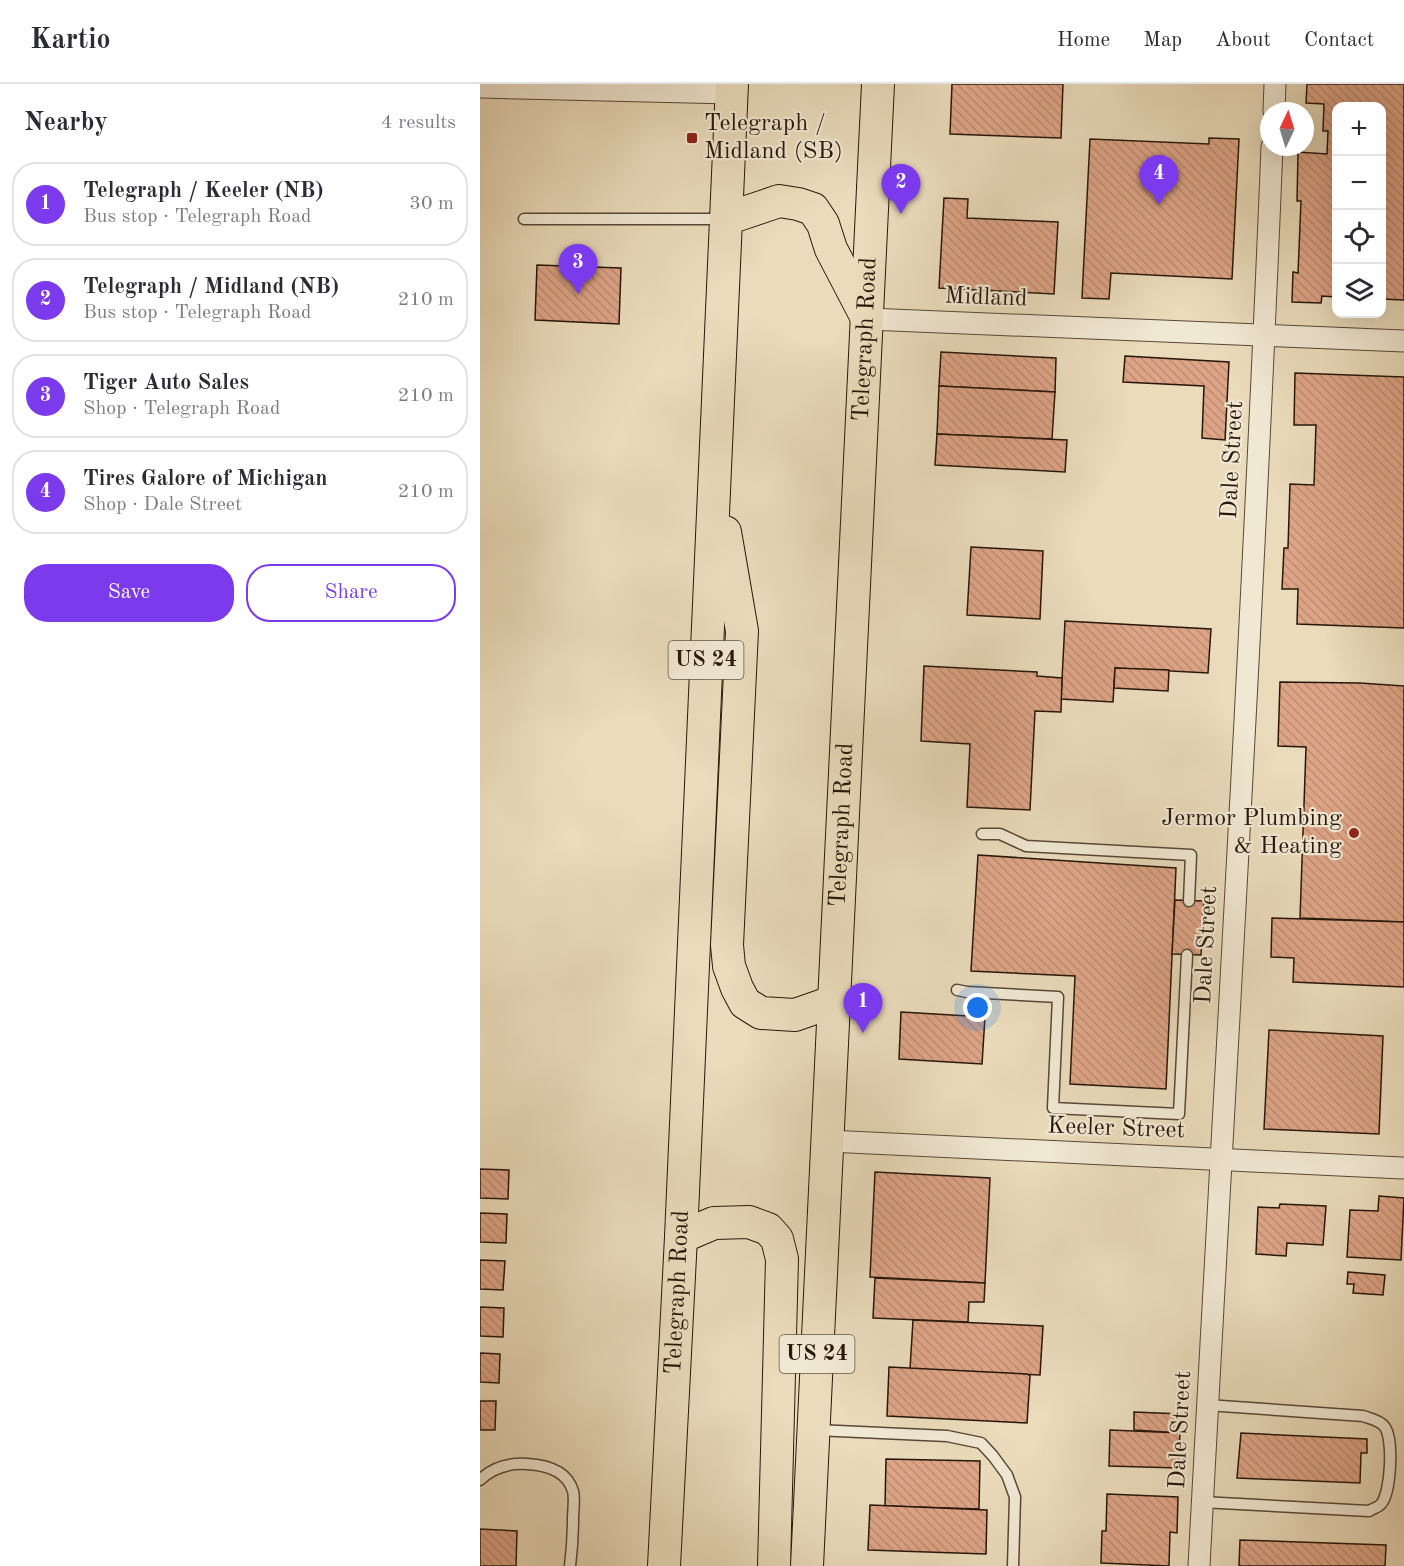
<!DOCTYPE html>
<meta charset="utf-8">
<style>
body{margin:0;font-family:"Old Standard TT",serif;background:#f2f2f3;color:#2b2b33}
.controls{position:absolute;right:18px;top:18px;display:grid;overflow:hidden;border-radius:12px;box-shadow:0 6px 24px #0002}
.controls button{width:54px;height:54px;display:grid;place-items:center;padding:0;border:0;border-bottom:2px solid #e1e1e2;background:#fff;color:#2b2b33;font:30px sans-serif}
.compass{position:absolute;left:780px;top:18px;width:54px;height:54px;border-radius:50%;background:#fff;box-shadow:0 6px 24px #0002;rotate:4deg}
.you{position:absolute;left:498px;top:924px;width:21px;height:21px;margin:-15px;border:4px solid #fff;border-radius:50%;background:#1a73e8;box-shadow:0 0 0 9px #1a73e833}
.badge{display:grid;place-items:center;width:39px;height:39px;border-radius:50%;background:#7c3aed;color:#fff;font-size:20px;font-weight:700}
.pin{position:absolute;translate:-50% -50px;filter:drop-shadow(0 2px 3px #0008)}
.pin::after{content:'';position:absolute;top:32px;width:21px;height:18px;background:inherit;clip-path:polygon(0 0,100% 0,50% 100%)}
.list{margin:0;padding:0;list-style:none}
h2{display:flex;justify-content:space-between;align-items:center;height:78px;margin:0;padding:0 24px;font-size:26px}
h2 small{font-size:20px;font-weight:400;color:#7c7c81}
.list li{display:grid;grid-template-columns:39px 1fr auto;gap:18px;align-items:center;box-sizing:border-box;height:84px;margin:0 12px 12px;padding:0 12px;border:2px solid #e1e1e2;border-radius:24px}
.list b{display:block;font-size:22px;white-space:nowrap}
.list p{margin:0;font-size:20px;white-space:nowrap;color:#7c7c81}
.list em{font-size:20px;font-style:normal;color:#7c7c81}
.actions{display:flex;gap:12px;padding:18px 24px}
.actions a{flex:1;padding:14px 0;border:2px solid #7c3aed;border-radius:24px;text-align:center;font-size:21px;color:#7c3aed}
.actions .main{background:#7c3aed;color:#fff}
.icon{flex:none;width:33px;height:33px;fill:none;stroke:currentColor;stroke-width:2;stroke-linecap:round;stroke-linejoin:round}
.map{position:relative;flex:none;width:924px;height:1482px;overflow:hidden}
header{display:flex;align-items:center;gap:36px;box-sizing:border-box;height:84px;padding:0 30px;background:#fff;border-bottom:2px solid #e1e1e2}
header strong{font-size:28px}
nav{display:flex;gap:33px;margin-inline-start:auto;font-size:21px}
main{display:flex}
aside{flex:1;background:#fff}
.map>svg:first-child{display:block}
.building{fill:url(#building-back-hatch);stroke:#27170a;stroke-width:1.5}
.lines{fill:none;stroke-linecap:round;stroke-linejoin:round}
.service-casing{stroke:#584836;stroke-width:13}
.minor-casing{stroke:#584836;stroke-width:23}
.primary-casing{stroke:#27170a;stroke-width:34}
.service{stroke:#f1e8d3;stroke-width:10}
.minor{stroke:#f1e8d3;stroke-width:21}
.primary{stroke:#eadbbb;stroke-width:32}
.poi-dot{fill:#8f2418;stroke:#f1e8d3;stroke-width:2}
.labels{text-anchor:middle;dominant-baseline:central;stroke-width:4.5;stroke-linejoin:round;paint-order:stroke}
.shield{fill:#f1e8d3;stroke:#645646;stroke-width:1.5}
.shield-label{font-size:22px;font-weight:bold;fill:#27170a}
.poi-label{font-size:24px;fill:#27170a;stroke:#f1e8d3;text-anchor:start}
.street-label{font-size:24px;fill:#27170a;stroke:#f1e8d3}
</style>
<header>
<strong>Kartio</strong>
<nav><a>Home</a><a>Map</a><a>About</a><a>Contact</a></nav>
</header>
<main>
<aside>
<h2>Nearby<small>4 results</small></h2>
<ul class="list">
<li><span class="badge">1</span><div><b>Telegraph / Keeler (NB)</b><p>Bus stop · Telegraph Road</p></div><em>30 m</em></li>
<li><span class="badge">2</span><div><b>Telegraph / Midland (NB)</b><p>Bus stop · Telegraph Road</p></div><em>210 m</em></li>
<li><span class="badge">3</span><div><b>Tiger Auto Sales</b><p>Shop · Telegraph Road</p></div><em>210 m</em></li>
<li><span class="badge">4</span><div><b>Tires Galore of Michigan</b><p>Shop · Dale Street</p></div><em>210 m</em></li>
</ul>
<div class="actions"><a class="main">Save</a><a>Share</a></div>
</aside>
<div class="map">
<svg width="924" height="1482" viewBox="0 0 924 1482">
<defs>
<pattern id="building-back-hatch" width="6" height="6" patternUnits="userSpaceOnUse" patternTransform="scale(1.5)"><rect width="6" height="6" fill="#dda486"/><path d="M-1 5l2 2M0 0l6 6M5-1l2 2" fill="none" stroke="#be8c72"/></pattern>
</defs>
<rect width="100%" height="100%" fill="#eadbbb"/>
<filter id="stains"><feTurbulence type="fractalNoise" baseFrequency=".00333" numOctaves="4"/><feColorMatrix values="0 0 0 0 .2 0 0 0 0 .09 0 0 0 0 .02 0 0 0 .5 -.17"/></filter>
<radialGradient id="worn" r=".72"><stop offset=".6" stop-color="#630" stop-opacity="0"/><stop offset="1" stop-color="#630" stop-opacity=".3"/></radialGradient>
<g class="building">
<path d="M472 0H583L581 54 470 50Z"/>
<path d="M827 0H924V216L902 215V22H856V213L842 212 841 219 812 218 813 188 818 189 821 117H817L818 68 847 70 848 47H843L844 20 826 19Z"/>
<path d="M729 54 759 55 752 195 631 189 629 215 602 214 610 55 729 60Z"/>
<path d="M464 114 488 115 487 134 578 138 574 210 459 204Z"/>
<path d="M57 181 141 184 139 240 55 236Z"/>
<path d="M461 268 576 274 575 308 459 302Z"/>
<path d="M645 272 749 278 745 356 722 354 724 302 643 298Z"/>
<path d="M815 289 924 293V544L817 540 818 505H802L804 464H808L810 400 834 401 836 341H814Z"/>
<path d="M459 302 575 308 572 355 457 350Z"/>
<path d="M457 350 587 356 585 388 455 381Z"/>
<path d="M491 463 563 467 560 535 487 531Z"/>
<path d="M585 537 731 545 728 589 635 584 633 618 581 615Z"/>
<path d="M444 582 557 588V592L582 594 581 628 555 627 550 726 487 723 490 660 441 657Z"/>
<path d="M635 584 689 586 688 607 634 604Z"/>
<path d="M800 598 880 599 924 602V838L820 834 826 663 798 662Z"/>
<path d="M498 771 696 784 686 1005 590 1000 595 892 491 887Z"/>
<path d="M695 816 724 817 721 871 692 870Z"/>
<path d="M792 834 924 838V903L813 898 814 874 791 873Z"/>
<path d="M421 928 505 933 502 980 419 975Z"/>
<path d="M789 946 903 952 899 1050 784 1045Z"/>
<path d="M0 1085 29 1086 28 1115 0 1114Z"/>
<path d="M395 1088 510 1094 505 1199 390 1193Z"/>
<path d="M899 1112 924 1114 921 1176 867 1173 870 1126 898 1127Z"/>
<path d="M800 1120 846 1122 843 1161 807 1159 806 1172 776 1170 778 1123 799 1124Z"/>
<path d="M0 1129 27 1130 26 1159 0 1158Z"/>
<path d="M0 1176 25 1177 23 1206 0 1205Z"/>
<path d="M868 1188 905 1191 903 1211 873 1209 874 1200H867Z"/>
<path d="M395 1194 505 1199 504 1218H489L488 1238 393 1234Z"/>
<path d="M0 1223 24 1224 23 1253 0 1252Z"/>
<path d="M433 1236 563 1242 560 1291 430 1285Z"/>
<path d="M0 1269 20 1270 19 1299 0 1298Z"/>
<path d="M409 1283 547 1290 550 1292 547 1339 407 1332Z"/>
<path d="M0 1317H16L15 1346H0Z"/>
<path d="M654 1328 701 1330 700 1349 654 1346Z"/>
<path d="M630 1346 700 1349 698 1384 629 1382Z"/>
<path d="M761 1349 887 1355V1369H881L880 1399 757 1394Z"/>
<path d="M406 1375 500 1377 499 1425 405 1422Z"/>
<path d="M627 1410 698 1413 697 1449 690 1448 689 1482 621 1479 622 1447H626Z"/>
<path d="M390 1421 507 1426 506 1470 388 1466Z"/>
<path d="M0 1445 37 1447 36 1482H0Z"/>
<path d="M760 1456 906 1461 905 1482H759Z"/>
</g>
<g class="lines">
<defs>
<g id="service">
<path d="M44 135H243"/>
<path d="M502 750H520L546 762 711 771 709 817"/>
<path d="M477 906 487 908 578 913 573 1024 699 1030 707 871"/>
<path d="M336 1346 467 1352 501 1359 513 1372 527 1391 535 1413 533 1482"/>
<path d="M0 1396C13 1383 30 1379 47 1380 66 1381 87 1387 93 1407 95 1415 93 1426 93 1435 93 1451 92 1466 90 1482"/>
<path d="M722 1418 889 1427C892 1425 899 1423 901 1420 911 1409 914 1353 904 1342 899 1336 891 1335 883 1332L727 1321"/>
</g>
<g id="minor">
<path d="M0 3 251 9"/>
<path d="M794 27 795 0"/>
<path d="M388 235 924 257"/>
<path d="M348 1057 922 1084"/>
<path d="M719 1482C744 1009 773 536 792 63"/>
</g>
<g id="primary">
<path d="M246 135 299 117 318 120 333 125 343 140 351 165 387 234"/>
<path d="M245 448 262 547 247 861 249 882 257 904 265 919 281 929 315 931 355 917"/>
<path d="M201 1153 234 1139 269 1138 288 1145 297 1155 302 1175 294 1482"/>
<path id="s1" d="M184 1482 201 1153 252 0"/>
<path id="s2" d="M327 1482 398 0"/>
</g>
</defs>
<use href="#service" class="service-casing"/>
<use href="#minor" class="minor-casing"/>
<use href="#primary" class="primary-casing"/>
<use href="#service" class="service"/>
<use href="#minor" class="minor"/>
<use href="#primary" class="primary"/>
</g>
<g class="poi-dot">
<rect x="206" y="48" width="12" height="12" rx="3"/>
<circle cx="874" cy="749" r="6"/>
</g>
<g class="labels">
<g class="shield">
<rect x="188.5" y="557" width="75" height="38" rx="4.5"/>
<rect x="299.5" y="1251" width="75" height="38" rx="4.5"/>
</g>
<g class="shield-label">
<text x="226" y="576">US 24</text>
<text x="337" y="1270">US 24</text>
</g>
<g class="poi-label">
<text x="224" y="40">Telegraph /<tspan x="224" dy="28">Midland (SB)</tspan></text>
<text x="862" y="735" text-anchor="end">Jermor Plumbing<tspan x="862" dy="28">&amp; Heating</tspan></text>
</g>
<g class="street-label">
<text transform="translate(506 214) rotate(2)">Midland</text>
<text stroke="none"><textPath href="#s2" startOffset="1228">Telegraph Road</textPath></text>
<text transform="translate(753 376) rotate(-87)">Dale Street</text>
<text stroke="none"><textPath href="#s2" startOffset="742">Telegraph Road</textPath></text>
<text transform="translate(727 861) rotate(-87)">Dale Street</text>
<text transform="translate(636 1045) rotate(2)">Keeler Street</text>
<text stroke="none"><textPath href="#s1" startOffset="274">Telegraph Road</textPath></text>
<text transform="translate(701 1346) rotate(-87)">Dale Street</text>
</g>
</g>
<rect width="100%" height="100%" filter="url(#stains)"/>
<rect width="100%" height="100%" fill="url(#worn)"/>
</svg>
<div class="controls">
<button>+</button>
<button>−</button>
<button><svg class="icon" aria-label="locate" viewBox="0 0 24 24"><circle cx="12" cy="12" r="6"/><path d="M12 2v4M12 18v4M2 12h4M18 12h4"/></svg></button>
<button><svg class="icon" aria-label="layers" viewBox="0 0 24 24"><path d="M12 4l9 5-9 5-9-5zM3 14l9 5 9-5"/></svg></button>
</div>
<svg class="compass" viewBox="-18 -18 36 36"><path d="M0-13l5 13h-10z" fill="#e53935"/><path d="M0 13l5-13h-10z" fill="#7c7c81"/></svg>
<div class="you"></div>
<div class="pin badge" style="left:383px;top:949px">1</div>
<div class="pin badge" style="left:421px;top:130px">2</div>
<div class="pin badge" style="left:98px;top:210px">3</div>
<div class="pin badge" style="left:679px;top:121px">4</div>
</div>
</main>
